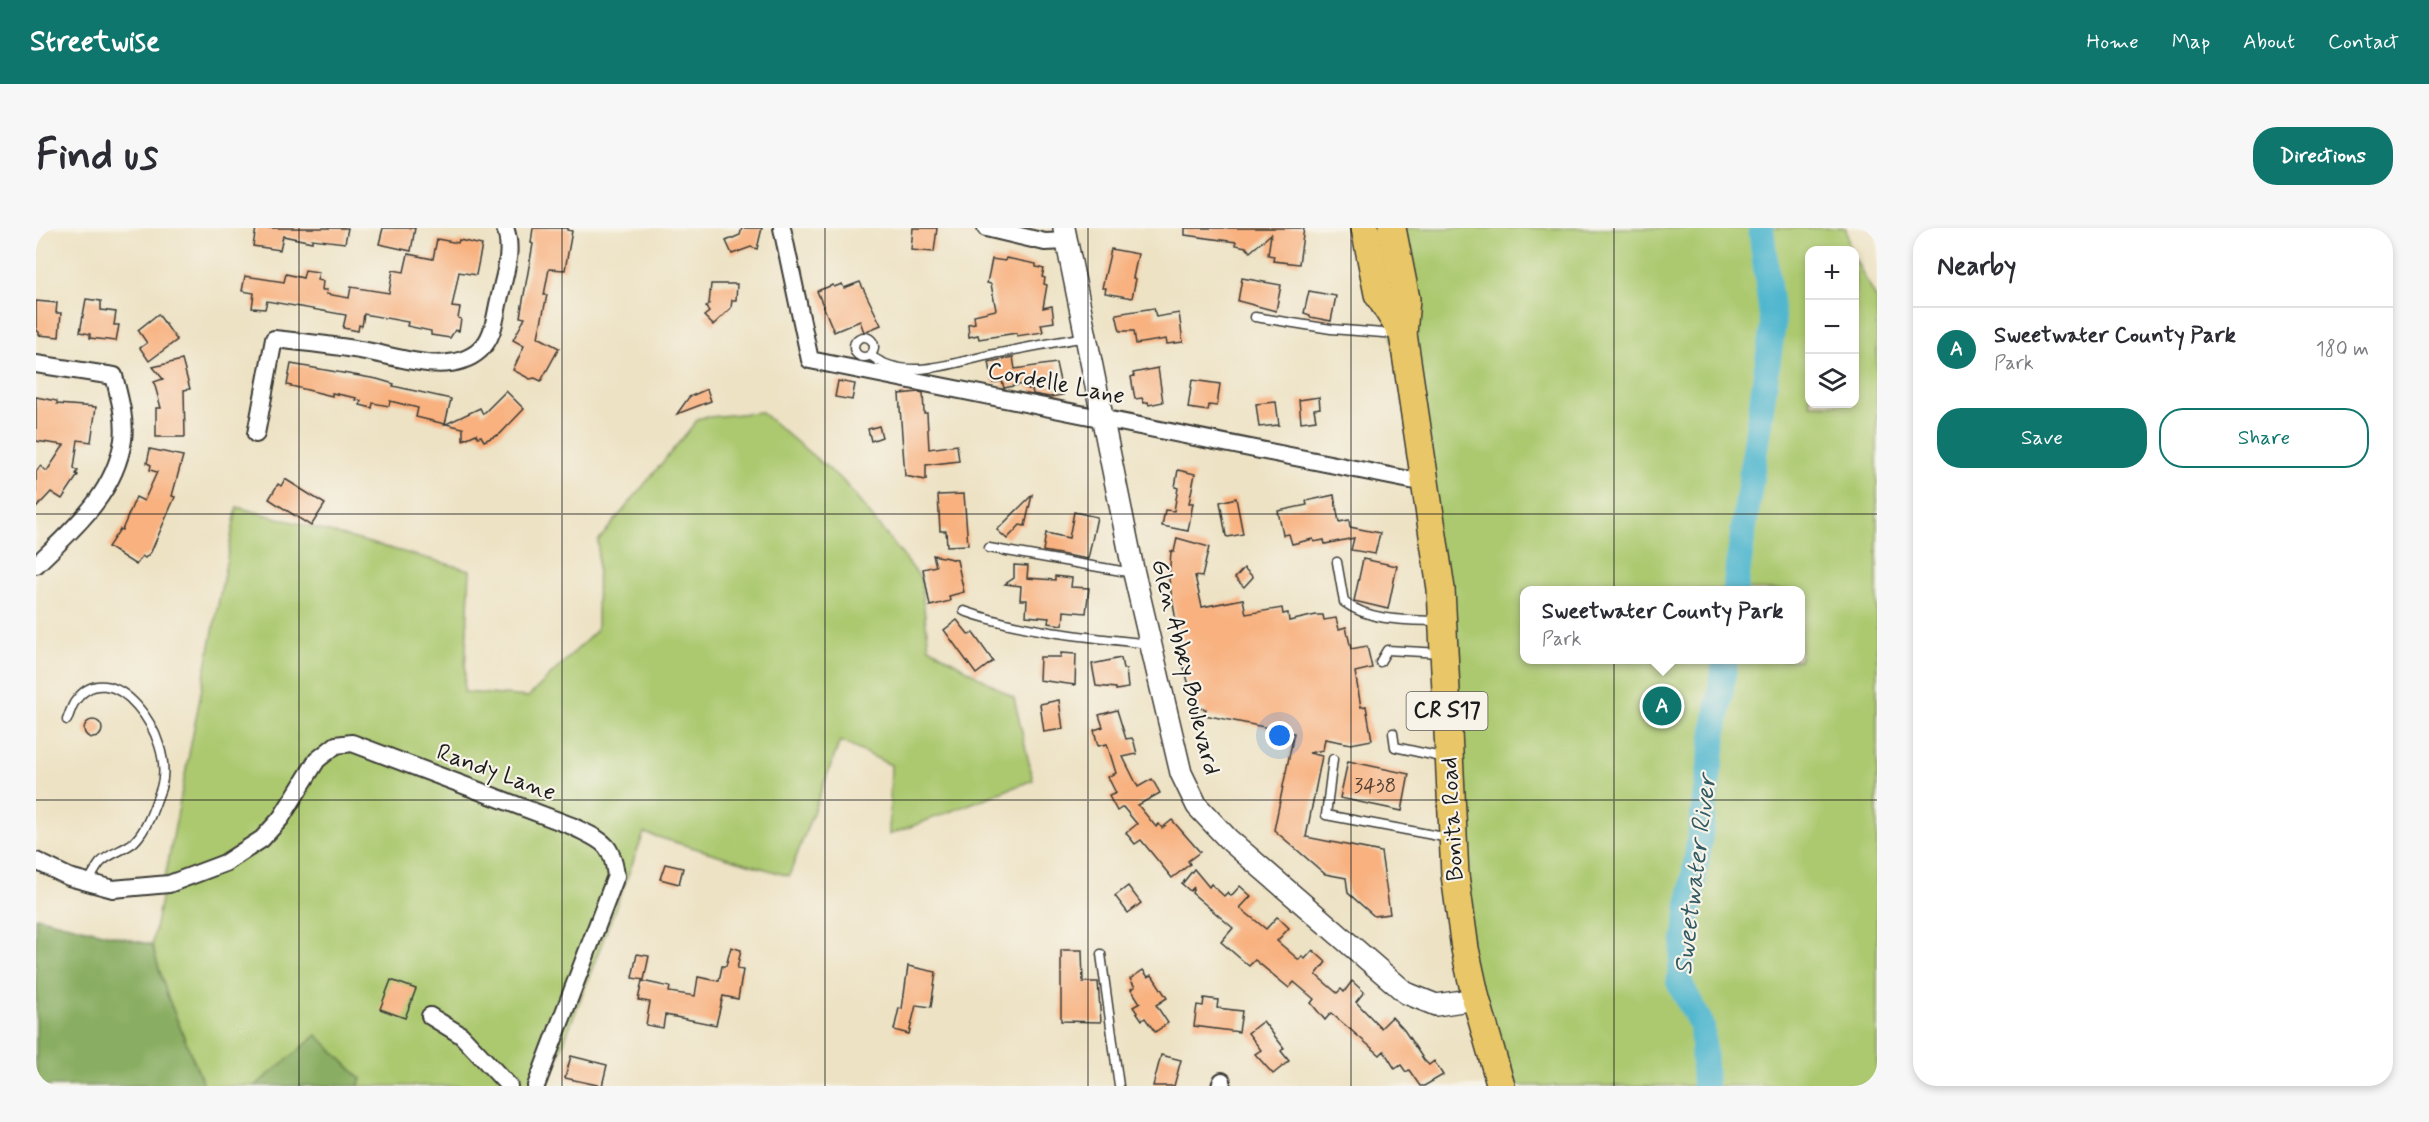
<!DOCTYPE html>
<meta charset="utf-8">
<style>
body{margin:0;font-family:Mynerve,sans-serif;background:#f7f7f7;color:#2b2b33}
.controls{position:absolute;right:18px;top:18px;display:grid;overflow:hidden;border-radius:12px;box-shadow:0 3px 9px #0003}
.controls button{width:54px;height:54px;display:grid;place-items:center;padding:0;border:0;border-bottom:2px solid #e1e1e2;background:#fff;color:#2b2b33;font:30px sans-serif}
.you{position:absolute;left:1244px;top:508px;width:21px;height:21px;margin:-15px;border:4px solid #fff;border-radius:50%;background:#1a73e8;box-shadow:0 0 0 9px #1a73e833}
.badge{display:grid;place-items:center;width:39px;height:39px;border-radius:50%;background:#0f766e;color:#fff;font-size:20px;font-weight:700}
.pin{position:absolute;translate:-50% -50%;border:3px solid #fff;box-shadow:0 2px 6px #0006}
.popup{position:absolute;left:1484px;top:358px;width:285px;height:78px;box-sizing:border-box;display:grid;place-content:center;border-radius:12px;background:#fff;filter:drop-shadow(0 2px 4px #0005);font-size:20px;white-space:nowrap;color:#7c7c81}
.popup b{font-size:22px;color:#2b2b33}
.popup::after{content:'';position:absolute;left:50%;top:100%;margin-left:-12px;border:12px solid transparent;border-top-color:#fff}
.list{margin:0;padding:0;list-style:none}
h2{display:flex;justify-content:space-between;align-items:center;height:78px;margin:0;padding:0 24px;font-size:26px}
h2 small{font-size:20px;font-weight:400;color:#7c7c81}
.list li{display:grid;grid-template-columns:39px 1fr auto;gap:18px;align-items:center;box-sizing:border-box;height:84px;padding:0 24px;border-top:2px solid #e1e1e2}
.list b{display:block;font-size:22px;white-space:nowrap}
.list p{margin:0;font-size:20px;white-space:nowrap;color:#7c7c81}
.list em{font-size:20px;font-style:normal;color:#7c7c81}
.actions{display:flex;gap:12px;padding:18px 24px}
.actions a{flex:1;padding:14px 0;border:2px solid #0f766e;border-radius:24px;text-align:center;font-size:21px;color:#0f766e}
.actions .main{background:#0f766e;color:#fff}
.icon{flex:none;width:33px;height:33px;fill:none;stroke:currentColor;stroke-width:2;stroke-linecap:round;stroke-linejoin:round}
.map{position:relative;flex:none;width:1841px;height:858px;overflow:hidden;border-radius:24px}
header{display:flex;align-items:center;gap:36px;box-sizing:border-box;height:84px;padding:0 30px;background:#0f766e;color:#fff}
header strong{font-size:28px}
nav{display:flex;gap:33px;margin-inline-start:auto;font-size:21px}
.intro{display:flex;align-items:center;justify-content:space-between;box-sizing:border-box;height:144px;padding:0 36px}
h1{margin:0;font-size:42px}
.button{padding:15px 27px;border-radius:24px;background:#0f766e;color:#fff;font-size:21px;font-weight:700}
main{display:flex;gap:36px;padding:0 36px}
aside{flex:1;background:#fff;border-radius:24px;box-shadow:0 3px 9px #0003}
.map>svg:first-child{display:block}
.green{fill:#acc970;stroke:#647246;stroke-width:1.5;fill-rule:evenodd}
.forest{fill:#89ad62;stroke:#52643f;stroke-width:1.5}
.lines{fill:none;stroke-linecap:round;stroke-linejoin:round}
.river{stroke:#51b7cf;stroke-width:26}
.building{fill:#f8b17f}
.service-casing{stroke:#3b3a35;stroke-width:11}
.minor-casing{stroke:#3b3a35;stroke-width:20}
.tertiary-casing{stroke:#3b3a35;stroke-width:24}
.primary-casing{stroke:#3b3a35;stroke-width:30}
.service{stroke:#fff;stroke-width:8}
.minor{stroke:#fff;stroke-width:16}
.tertiary{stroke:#fff;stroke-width:21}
.primary{stroke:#e9c769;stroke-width:27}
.grid{fill:none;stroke:#1c1c1c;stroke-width:1.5;stroke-opacity:0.55}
.labels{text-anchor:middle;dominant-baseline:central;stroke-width:4.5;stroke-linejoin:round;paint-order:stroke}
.number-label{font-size:21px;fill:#534135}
.shield{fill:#f7f3e8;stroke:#5e5c59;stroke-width:1.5}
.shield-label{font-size:22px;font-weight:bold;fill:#1c1c1c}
.street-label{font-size:24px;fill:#1c1c1c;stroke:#f7f3e8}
.water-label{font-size:26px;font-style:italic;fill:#315a64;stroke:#f7f3e8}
</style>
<header>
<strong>Streetwise</strong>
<nav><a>Home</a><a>Map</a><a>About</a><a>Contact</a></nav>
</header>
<div class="intro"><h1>Find us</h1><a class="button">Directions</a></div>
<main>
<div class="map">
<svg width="1841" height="858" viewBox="0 0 1841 858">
<rect width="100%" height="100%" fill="#f7f3e8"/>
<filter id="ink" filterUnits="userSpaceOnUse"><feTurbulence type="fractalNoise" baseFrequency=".0167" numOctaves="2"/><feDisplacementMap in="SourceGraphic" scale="12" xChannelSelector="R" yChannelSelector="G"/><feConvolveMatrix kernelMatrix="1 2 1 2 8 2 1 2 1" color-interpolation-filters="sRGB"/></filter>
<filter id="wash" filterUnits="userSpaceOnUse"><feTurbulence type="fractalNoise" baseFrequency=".008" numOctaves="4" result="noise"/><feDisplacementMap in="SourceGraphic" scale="24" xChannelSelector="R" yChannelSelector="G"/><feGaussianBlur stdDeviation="1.35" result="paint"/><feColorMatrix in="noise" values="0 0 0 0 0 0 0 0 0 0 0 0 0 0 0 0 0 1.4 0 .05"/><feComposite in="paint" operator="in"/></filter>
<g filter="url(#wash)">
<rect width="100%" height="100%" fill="#ede2c4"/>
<g class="green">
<path d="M1338 0H1810L1814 22H1774V176H1818L1819 31 1841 72V858H1465L1439 772 1408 425ZM1488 362H1764V432H1488Z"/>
<path d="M725 184 807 253 884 349 893 419 978 470 997 552 853 607 855 537 804 513 753 648 608 605 511 858H322L325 851 281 808 219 858H168L131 767 116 717 201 279 434 342 428 464 492 469 561 402 562 313 663 190Z"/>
</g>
<g class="forest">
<path d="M0 689 116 717 131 767 168 858H0Z"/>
<path d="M281 807 325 851 322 858H219Z"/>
</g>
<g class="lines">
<g class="river">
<path d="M1699 362 1737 97 1725 0"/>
<path d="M1669 858 1666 798 1643 754 1689 432"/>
</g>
</g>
<g id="blocks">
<g class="building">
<path d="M220 0H312L309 15 276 11V14L247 8 244 22 217 18Z"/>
<path d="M347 0H379L375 23 343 16Z"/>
<path d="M497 0H532L531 2 536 3 529 42 513 41 508 67H511L502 109 523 120 505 153 499 150 494 151 477 142 488 118 477 112 489 90 484 89 497 16 495 15Z"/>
<path d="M706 0H726L721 21 715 19 696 26 690 13 704 7Z"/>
<path d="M877 0H901L898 24 875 22Z"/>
<path d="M1149 0H1268L1263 36 1237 33 1238 28 1232 27 1235 6 1214 24 1210 19 1200 17V14L1149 7Z"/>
<path d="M401 11 422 15 423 12 446 17 440 47 423 44 416 79 424 80 422 90 425 91 423 103 419 102 414 110 395 107V103L371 98 372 94 328 86 326 98 323 97 322 103 307 100 310 87 231 73 229 81 216 80 218 65 206 63 209 48 248 54 250 46 267 50 269 42 283 44 281 52 287 53 286 62H291L290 66 313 70 315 59 353 65 357 42 368 44 372 26 397 31Z"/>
<path d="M1075 21 1102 26 1097 50 1100 51 1096 70 1069 65 1070 60H1066Z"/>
<path d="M970 30 1000 36V39L1008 41 1006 49 1009 50 1008 56 1011 57 1007 80 1016 78 1018 94 1005 96 1007 104 981 108V105L943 111 942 107 933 109 932 96 939 95 938 87 960 82 955 56 951 55 956 31 969 33Z"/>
<path d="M1206 50 1245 57 1240 83 1202 73Z"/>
<path d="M824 54 845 97 828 104 824 93 798 104 781 63 797 57 798 59 806 56 808 60Z"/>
<path d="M675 56H701L700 72H696L695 80 677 97 668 88 673 84 670 79 673 76Z"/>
<path d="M1273 63 1300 68 1295 93 1274 89V87L1268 85Z"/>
<path d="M50 71 65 73V82L80 84 78 97H83L80 113 54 110V106L44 104Z"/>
<path d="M0 73 21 75 20 85H25L23 109 3 107V104L0 103Z"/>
<path d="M1118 80 1120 89 1143 85 1147 114 1131 116 1130 111 1100 116 1098 103H1084L1080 86Z"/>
<path d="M122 86 141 112 113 133 104 120 111 115 102 102Z"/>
<path d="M977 129 979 141 1020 135 1027 167 1014 169 997 166 996 161H992L991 155 968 160 966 153 957 155 953 134Z"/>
<path d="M146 132 154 161 148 162 149 209H120V180H125L118 154 127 151 117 139Z"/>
<path d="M255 136 341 151 358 156 357 158 415 171 409 196 380 189 382 180 354 173 353 178 337 175 336 180 324 177 325 173 320 172 321 170 296 165V168L251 157Z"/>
<path d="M1122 140 1127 174 1113 177 1112 174 1108 175 1106 170 1099 171 1095 149 1098 148 1097 145Z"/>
<path d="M1156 152 1184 156 1181 178 1173 177 1172 183 1152 180Z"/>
<path d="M802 153 819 156 816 172 799 169Z"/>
<path d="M671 161 675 173 641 186 653 169Z"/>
<path d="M470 163 488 181 464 206 448 213 445 208 442 209 440 206 427 212V200L410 196 444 180 447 186Z"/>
<path d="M883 164 887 165 888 185H891L893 221 921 217 923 233 890 237V252L869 248 863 166Z"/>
<path d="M0 169 21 173V176L60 179 55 214 42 212 38 240 42 243 40 246 42 247 26 271 15 264 0 280V244L4 238 11 243 28 217 0 213Z"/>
<path d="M1283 169 1284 180 1278 181 1280 192 1265 194 1263 172Z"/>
<path d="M1240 174 1243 197 1223 199 1220 176Z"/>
<path d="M843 198 846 209 835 213 832 201Z"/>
<path d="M114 221 147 228 136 268 139 269 115 324 109 330 106 328 100 337 72 319 84 301 86 302 100 269 108 273 121 244 114 242 115 237 111 235Z"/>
<path d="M1142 242 1159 246 1153 275H1157L1152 303 1126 298 1129 282 1138 283 1142 260 1139 259Z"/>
<path d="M249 251 289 276 275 298 233 271 242 256 245 258Z"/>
<path d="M928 266 932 317 911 318 910 303H904L902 267Z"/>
<path d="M996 267 989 298 984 297 971 311 961 302Z"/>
<path d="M1298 267 1303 294 1313 292 1314 299 1344 305 1339 326 1315 322 1318 310 1289 316 1288 312 1278 314 1277 311 1256 316 1253 306 1247 307 1242 283 1271 277 1270 273Z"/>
<path d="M1200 270 1207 306 1192 309 1190 308 1184 274Z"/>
<path d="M1038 284 1061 289 1052 331 1007 323 1010 305 1033 310Z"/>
<path d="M1141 310 1173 319 1166 349 1159 348 1166 379 1207 371 1210 386 1246 380 1247 386 1252 385 1253 393 1280 387H1287L1288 392 1300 390 1303 401 1310 399 1315 421 1331 418 1336 440 1319 444 1325 479 1330 478 1336 512 1315 516 1289 511 1287 522 1273 525 1286 528 1270 609 1345 624 1354 686 1338 688 1312 665 1310 650 1289 646 1238 602 1258 505 1168 487 1170 481 1156 479 1160 456 1153 457 1148 440 1133 352 1135 323 1138 324Z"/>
<path d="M897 327 921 332 928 364 913 368 914 373 894 378 887 341 900 338Z"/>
<path d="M1327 331 1361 338 1352 381 1318 373Z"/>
<path d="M978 337 992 338 991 350 1019 352V348L1036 350 1035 359 1053 360 1050 385 1028 383 1027 397 1012 395 1013 390 990 388 991 372H984L985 358 969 356 978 350Z"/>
<path d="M1208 340 1217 349 1208 359 1199 350Z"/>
<path d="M921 392 933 407 937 405 957 433 940 446 908 402Z"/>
<path d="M1025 425 1040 426 1039 457 1003 452 1004 429H1025Z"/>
<path d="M1085 430 1087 441H1090L1092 460 1080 462V460L1060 458 1056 436Z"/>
<path d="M1023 472 1027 501 1008 504 1004 476Z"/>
<path d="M1081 482 1090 511 1096 510 1098 514 1101 526 1087 529 1102 559 1116 551 1124 565 1102 577 1120 599 1123 596 1126 600 1136 592 1164 624 1152 633 1154 636 1136 650 1105 612 1099 616 1090 605 1101 596 1087 579 1081 583 1073 568 1080 565 1072 549 1080 545 1071 516 1062 518 1058 502 1067 499 1063 487Z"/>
<circle cx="57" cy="501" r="9"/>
<path d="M1312 533 1373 546 1366 583 1304 570Z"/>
<path d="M629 636 647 640 643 656 624 651Z"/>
<path d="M1158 641 1173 659 1175 656 1188 668 1192 664 1195 668 1204 658 1215 668 1204 680 1230 701 1241 689 1243 690 1253 700 1241 713 1263 732 1266 728 1269 731 1277 722 1280 725 1290 734 1280 747 1301 765 1305 761 1308 764 1316 753 1328 764 1320 774 1345 800 1356 789 1368 802 1388 832 1393 837 1398 833 1407 847 1388 858H1384L1373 842 1370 844 1365 837 1359 841 1348 823 1344 827 1295 785 1289 792 1275 775 1278 771 1258 754 1253 760 1219 732 1213 738 1185 714 1197 700 1156 665 1158 659 1154 663 1146 656Z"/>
<path d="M1092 658 1105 675 1092 685 1079 668Z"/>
<path d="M695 719 705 722 701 741 707 742 702 771 687 768 680 797 629 787 627 800 610 797 614 774 602 772 606 753 634 759 633 764 659 768 662 749 683 753 686 738H690Z"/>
<path d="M1025 722H1046L1047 754H1062L1065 794 1025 793Z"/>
<path d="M601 726 613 728 608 752 596 750Z"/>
<path d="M872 738 900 744 895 779 880 777 873 806 858 802 863 780 866 781Z"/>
<path d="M1107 742 1112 749 1116 747 1131 770 1120 777 1132 795 1119 804 1109 790 1106 792 1097 779 1104 775 1095 761 1099 759 1094 751Z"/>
<path d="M355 752 380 761 369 790 344 781Z"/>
<path d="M1168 770 1182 772 1181 780 1206 783 1203 804 1158 798 1161 777 1167 778Z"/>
<path d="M1227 793 1248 820 1245 823 1253 833 1237 846 1219 826 1225 822 1212 805Z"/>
<path d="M1125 827 1145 832 1138 858H1117Z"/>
<path d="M535 828 571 837 566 858 529 850Z"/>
</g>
</g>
</g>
<g filter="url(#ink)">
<use href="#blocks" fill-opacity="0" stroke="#3b3a35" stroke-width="1.5"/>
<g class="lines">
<defs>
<g id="service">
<path d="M1219 89 1295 101 1360 106"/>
<circle cx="828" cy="119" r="10"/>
<path d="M834 127C870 155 919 134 958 126 989 120 1019 114 1049 109"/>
<path d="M953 320 1097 345"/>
<path d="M1301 334 1308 374C1335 394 1372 392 1403 393"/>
<path d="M928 383C987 404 1052 409 1114 416"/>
<path d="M1344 434 1351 422 1405 425"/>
<path d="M31 492C33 487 35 480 38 475 74 420 141 509 125 560 119 576 112 600 99 613 90 622 73 625 64 635 60 640 56 648 52 654"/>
<path d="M1357 505 1359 519 1410 530"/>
<path d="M1297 531 1290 587 1413 610"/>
<path d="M1065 726 1083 858"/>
</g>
<g id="minor">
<path d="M746 0 774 132 1389 255"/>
<path d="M950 0 1009 14 1031 13"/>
<path d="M0 136 78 148C83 168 90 191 87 212 79 266 37 301 0 337"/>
<path d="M220 206 238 111C267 114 296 117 324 122 359 127 413 150 444 122 458 109 459 89 463 72 468 48 478 23 469 0"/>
<path d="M0 633 33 649 77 661 133 656 189 635 226 611 245 590 281 532 300 517 316 515 536 598C565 613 576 613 580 648L500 858"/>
<path d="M394 788 425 807 473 858"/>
<path d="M1184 858 1186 853"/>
</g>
<path id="tertiary" d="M1028 0 1097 341 1145 545 1161 578 1192 611 1370 765 1400 777 1440 771"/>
<g id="primary">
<path d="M1329 0 1342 66 1367 106"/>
<path d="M1356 0 1370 71 1367 106 1405 361 1419 647 1429 721 1440 771 1465 858"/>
</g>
</defs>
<use href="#service" class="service-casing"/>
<use href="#minor" class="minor-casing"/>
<use href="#tertiary" class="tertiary-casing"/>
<use href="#primary" class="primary-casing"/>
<use href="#service" class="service"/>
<use href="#minor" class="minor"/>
<use href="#tertiary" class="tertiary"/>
<use href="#primary" class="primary"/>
</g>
</g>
<path class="grid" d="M263 0V858M526 0V858M789 0V858M1052 0V858M1315 0V858M1578 0V858M0 286H1841M0 572H1841"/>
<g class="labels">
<g class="number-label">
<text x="1339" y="558">3438</text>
</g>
<rect class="shield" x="1370.5" y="464" width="81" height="38" rx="4.5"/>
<g class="shield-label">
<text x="1411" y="483">CR S17</text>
</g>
<g class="street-label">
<text transform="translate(1020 156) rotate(11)">Cordelle Lane</text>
<text transform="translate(1149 439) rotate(76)">Glen Abbey Boulevard</text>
<text transform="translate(460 545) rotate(20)">Randy Lane</text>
<text transform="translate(1417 591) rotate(-93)">Bonita Road</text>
</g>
<g class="water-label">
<text transform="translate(1660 647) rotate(-83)">Sweetwater River</text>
</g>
</g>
</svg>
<div class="controls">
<button>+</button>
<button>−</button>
<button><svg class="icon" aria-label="layers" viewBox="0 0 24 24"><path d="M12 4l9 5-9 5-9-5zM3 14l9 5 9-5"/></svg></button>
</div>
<div class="you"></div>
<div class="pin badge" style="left:1626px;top:478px">A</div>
<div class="popup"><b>Sweetwater County Park</b>Park</div>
</div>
<aside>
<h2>Nearby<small></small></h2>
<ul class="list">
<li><span class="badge">A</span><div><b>Sweetwater County Park</b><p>Park</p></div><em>180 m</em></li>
</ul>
<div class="actions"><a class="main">Save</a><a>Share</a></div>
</aside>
</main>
